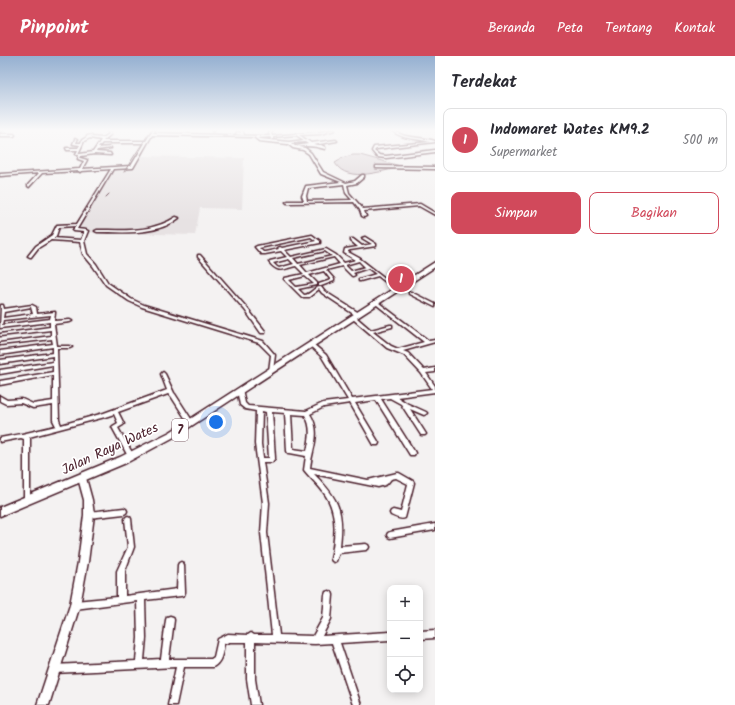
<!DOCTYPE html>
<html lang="id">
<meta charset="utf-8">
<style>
body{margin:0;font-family:Kalam,sans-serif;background:#f2f2f3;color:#2b2b33}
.controls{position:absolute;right:12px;bottom:12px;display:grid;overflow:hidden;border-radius:8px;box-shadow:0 2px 10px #0003}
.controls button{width:36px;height:36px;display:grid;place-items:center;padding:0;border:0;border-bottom:1px solid #e1e1e2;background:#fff;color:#2b2b33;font:20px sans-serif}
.you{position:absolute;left:216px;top:366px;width:14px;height:14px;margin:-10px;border:3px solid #fff;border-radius:50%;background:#1a73e8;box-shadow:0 0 0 6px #1a73e833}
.badge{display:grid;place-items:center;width:26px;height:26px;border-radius:50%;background:#d1495b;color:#fff;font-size:13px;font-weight:700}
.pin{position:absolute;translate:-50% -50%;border:2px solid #fff;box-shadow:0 1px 4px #0006}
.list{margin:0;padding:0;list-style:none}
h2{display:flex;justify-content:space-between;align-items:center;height:52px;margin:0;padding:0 16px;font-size:17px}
h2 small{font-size:13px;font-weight:400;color:#7c7c81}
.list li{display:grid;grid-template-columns:26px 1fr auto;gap:12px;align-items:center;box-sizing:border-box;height:64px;margin:0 8px 8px;padding:0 8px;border:1px solid #e1e1e2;border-radius:8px}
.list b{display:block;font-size:15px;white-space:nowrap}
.list p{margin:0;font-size:13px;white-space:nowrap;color:#7c7c81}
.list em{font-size:13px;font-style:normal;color:#7c7c81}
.actions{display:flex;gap:8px;padding:12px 16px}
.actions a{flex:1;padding:9px 0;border:1px solid #d1495b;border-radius:8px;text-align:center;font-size:14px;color:#d1495b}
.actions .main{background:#d1495b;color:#fff}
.icon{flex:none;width:22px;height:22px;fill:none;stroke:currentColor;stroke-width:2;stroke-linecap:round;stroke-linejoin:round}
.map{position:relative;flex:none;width:435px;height:649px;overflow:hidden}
header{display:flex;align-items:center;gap:24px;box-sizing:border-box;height:56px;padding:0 20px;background:#d1495b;color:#fff}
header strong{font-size:19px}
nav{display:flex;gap:22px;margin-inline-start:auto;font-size:14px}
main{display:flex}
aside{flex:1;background:#fff}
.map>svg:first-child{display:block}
.built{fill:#e7e2e3}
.green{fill:#dbd2d5;stroke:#927880}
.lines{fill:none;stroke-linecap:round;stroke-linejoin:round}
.minor-casing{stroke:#4a1f2b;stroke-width:3}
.secondary-casing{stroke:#4a1f2b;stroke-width:3}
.trunk-casing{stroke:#4a1f2b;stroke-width:3}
.minor{fill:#fff;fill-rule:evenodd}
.secondary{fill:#fff;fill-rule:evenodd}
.trunk{fill:#fff;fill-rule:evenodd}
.rail{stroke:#4a1f2b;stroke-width:1}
.labels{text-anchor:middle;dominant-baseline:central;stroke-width:3.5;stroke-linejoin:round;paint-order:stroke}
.shield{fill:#fff;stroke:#80626b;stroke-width:1}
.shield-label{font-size:13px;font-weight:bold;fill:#4a1f2b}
.street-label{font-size:14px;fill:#4a1f2b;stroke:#fff}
</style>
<header>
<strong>Pinpoint</strong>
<nav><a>Beranda</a><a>Peta</a><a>Tentang</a><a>Kontak</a></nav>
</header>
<main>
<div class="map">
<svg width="435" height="649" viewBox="0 0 435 649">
<rect width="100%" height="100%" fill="#f4f2f2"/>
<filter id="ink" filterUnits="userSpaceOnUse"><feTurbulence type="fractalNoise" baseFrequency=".025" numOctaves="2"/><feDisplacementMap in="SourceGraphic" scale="8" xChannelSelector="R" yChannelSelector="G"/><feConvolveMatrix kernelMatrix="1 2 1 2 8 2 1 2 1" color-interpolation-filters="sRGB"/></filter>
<g filter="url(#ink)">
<path class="built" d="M141 100 244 102 242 153 200 152 195 179 74 176 90 153 112 114H134Z"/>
<path class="green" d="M353 99H360L404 111C385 113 348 129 335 107L340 104 341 102Z"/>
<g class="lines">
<defs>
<g id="minor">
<path d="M0 74H2L0 76Z"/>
<path d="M107 74H109L111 78 103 85H146L153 74H155L153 77 264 80H270L269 77 272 74H274L271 77 272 80 295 78 296 77 297 78 320 76 331 74H335L320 78 299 79 311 87 336 84 337 85 313 89H321L325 91V93C315 90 307 89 297 91L296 90 308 88 305 86 291 87 295 90 305 92 311 97 323 116 346 127 355 125 362 119H364V121L357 127 347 129 349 137 363 153 420 148 435 157V159L419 150 364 155 366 160 364 161 362 160 360 154 354 146 287 147 286 146 288 145H304L302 140 306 130 341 126 321 118 309 98 303 94 293 92 288 88 259 85 254 81 152 79 133 112 113 113 77 173 86 174 88 175 84 185 87 198 96 208 108 227 131 243 144 249 263 285 275 299 273 315 271 317 269 315 271 299 259 287 142 251 129 245 106 229 93 210 83 198 80 186 51 184 38 192 31 201H30L28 200 36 190 52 179 57 169 77 168 111 113 81 115 80 116 79 115 42 117 29 131 28 130V129L39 117 0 120V118L80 113 84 105 78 103 79 99 76 98 78 94H67L66 92H78L80 89 73 88 75 83 77 84 76 87H81L82 84 87 81V80L91 79 92 80 91 81 103 82 109 78ZM296 79 304 84 289 86 260 83 257 82 270 81 272 84 273 83V81ZM90 82 101 84 93 96 80 98H78L84 85ZM102 87H145L131 110 82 113 87 104 80 102 81 100 94 98 111 99 110 97 96 96 97 94 111 92 110 91 98 92ZM344 128 346 137 352 144 307 145 306 140 308 132ZM76 170 73 174 74 175 84 176 81 184 53 182 56 180 59 171Z"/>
<rect x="212" y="74" width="2" height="1"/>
<path d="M240 74H242L244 79 236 78 237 76 241 77Z"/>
<path d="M391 74C396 75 400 79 406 80 415 82 425 82 435 85V86L376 93 374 95 379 99 386 100 435 94V96L386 102 377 101 372 95 374 91 430 86C417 82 402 84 391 74Z"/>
<path d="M0 78H14L15 79 14 80H0Z"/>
<path d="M376 110 435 111V113L377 112H376Z"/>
<path d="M176 161 179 162C156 180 124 176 97 176L95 175 97 174C125 174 151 177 176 161Z"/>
<path d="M312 179 320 185V187L284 194 291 201 326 193 336 199 344 207 356 204 344 197 345 193 358 191 351 185V183H353L362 190 372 188 362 182 365 181 376 188V190L350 194 348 195V196L359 202 399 233 398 234H396L378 220 360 225H359V223L376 218 368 212 353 217 355 219 353 220H352L342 210 326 214 334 223V225L321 230H319V228L331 224 324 215 309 219 317 227V229L298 233 304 239C311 239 313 231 321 231L324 235 359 257V259H355L322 237 319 233 309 241H302L284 223 285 222 304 218 296 210C282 213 279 218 269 206L270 205 287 201 281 195 265 198H261L255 191 257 190ZM311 181 316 185 282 192 280 191 278 192 279 193 265 196H263L259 192ZM325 195 332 200 298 208 293 202ZM334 201 340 208 307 217 300 209ZM289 203 294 208 279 212 277 211 273 207ZM359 205 365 211 351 215 345 209ZM305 220 314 228 296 231 289 224Z"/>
<path d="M198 199H200L247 252 265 275V277H261L245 254 198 201Z"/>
<path d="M409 236H411L435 248V251L409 238Z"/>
<path d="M377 247H379L429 285 435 284V286L403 295 408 297 424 314 435 312V316L426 317 435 330V336L397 341 405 346 406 347 426 356 427 357 426 358 424 359 410 353 426 378 425 379H421L401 348 390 342 381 343 414 395 415 397 414 399H410L376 344 355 347 379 387 378 389H374L350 347 324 351 310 358C322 377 312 392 310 412L368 424 397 417H399L413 425 414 427 405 462C401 464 395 461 391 459L390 457 391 455 393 454 401 456 408 428 396 422 391 423 387 428 385 429 378 431 314 418C339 443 344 455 340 490L366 488 368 489 369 491 368 493 366 494 339 497 336 505 334 506 332 505 331 503C335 482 338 459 326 440 320 430 311 423 304 414L306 400 290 397H288L287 395 285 357 272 356 275 402 272 406H263L269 447 267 477 279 579 313 580 323 562 325 539 326 536 329 535 332 536 333 539 331 563 322 580 390 576V584L340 587 361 649H353L332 587 315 588 255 586V623L259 649H251L247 623V586H229L224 588C222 597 222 606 213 611H184L176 649H168L176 611 54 617 51 616 50 613 51 610 54 609 136 605 138 582 137 545 75 553 72 552 71 549 72 546 75 545 117 541V515L128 491 125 463 126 461 128 460 130 461 131 463 134 491 125 515V540L177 533 178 509 179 507 181 506 183 507 184 509 185 536 184 539 181 540 145 544 146 582 144 604 161 603 166 564 167 561 170 560 173 561 174 564 169 603H211L214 601 218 583 228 578 248 579 251 577 254 579H272L261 477 263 447 255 388 256 355 245 353 240 349 237 334 238 333H242L245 347 248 350 306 355 323 347 348 344 322 301 309 289 311 288H313L326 299 352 343 432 333 421 317 404 299 387 292 353 263V262H357L371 274 390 269H392V271L373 276 391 290 398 293 424 286 377 249ZM262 355 266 356 269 402H263L261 388ZM291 358 305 359C312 371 310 382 307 395L293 393Z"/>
<path d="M1 249H3L4 253 32 249 36 251 37 258 55 256V257L54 265 70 264 72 265 70 266 54 268 57 290H70L72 291 70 292H57L59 364 61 369 104 357 167 334 161 318 163 316 165 318 174 337 175 338 193 366 194 367 193 368H189L171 340 168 338 118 356 124 368 123 369 118 372 134 400 133 402H129L112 371 113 370 118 367 114 358 105 361 29 381 30 382V445L29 447 27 448 25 447 24 445V383L21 382 0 386V382L21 378H22L56 370 53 364V349L33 352 21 347 6 348 0 345V340L7 344 22 343 33 348 53 345V319L0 329V325L53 316V309L0 318V314L53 306V300L0 308V304L53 297V291L0 299V295L53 288 52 283 0 289V287L51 280V274L0 280V278L50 271V266L0 272ZM31 251 33 258 3 262 4 256ZM51 259 50 263 2 269 3 264Z"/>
<path d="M124 452 126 453 127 455 126 457 124 458 89 462 87 461 86 459 87 457 89 456Z"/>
<path d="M435 468V474L390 482 388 481 387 479 388 477 390 476Z"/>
<path d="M435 574V582L420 583V575Z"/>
</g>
<path id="secondary" d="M82 419 85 420 86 422 92 444 94 459 88 506 80 549 49 649H37L70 549 78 506 84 459V444L78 422 79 420Z"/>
<path id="trunk" d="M435 206V211L176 380 126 407 0 460V451L120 401 170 376Z"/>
</defs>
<use href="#minor" class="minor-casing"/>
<use href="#secondary" class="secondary-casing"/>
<use href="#trunk" class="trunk-casing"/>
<use href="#minor" class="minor"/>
<use href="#secondary" class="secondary"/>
<use href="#trunk" class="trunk"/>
<g class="rail">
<path d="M124 116 151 74"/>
<path d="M106 141 109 138"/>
</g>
</g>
</g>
<linearGradient id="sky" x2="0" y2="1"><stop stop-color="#95b0d1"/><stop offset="0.45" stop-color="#faf9f9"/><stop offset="1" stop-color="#faf9f9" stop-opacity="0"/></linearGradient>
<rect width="435" height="165" fill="url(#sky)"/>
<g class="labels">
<rect class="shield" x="172" y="363" width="16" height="22" rx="3"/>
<g class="shield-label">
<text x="180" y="374">7</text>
</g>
<g class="street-label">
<text transform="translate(110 393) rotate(-25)">Jalan Raya Wates</text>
</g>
</g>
</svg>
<div class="controls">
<button>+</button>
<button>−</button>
<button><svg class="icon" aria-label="locate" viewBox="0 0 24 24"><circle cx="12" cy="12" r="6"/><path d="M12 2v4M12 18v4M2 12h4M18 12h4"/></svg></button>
</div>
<div class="you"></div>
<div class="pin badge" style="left:401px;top:223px">1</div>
</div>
<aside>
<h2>Terdekat<small></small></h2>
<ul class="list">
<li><span class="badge">1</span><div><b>Indomaret Wates KM9.2</b><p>Supermarket</p></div><em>500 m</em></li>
</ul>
<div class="actions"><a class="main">Simpan</a><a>Bagikan</a></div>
</aside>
</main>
